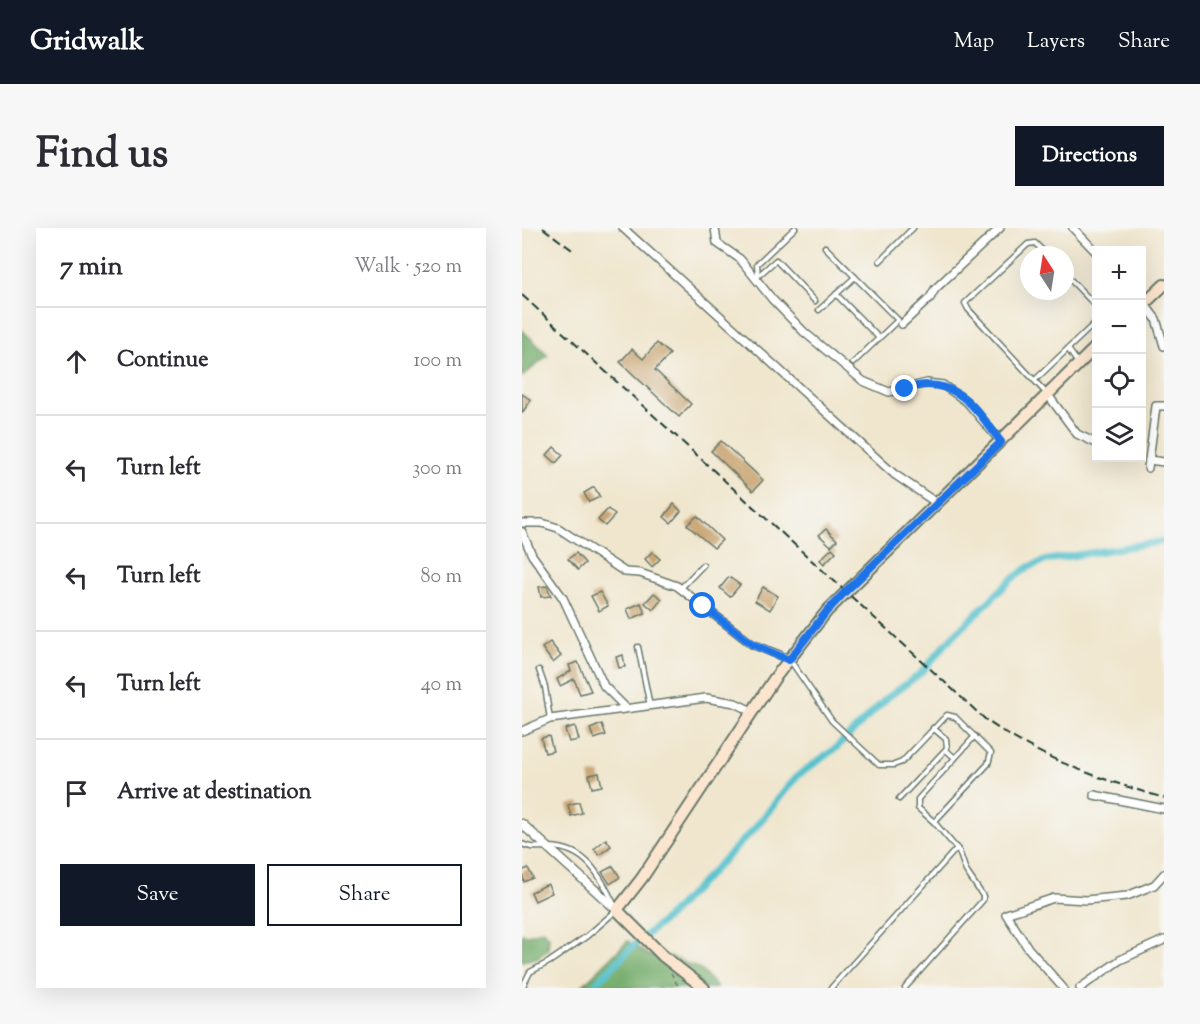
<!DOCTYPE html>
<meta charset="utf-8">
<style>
body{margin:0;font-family:"Sorts Mill Goudy",serif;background:#f7f7f7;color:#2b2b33}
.controls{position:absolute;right:18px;top:18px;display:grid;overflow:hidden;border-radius:0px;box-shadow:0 6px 24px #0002}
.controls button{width:54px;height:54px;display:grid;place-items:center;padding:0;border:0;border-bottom:2px solid #e1e1e2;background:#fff;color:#2b2b33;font:30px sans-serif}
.compass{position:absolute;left:498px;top:18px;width:54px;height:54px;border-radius:50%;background:#fff;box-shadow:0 6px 24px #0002;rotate:348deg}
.stop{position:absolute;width:18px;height:18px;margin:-14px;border:4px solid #1a73e8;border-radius:50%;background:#fff}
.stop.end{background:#1a73e8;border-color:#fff;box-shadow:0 2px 6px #0008}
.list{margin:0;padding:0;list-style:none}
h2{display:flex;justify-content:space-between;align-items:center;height:78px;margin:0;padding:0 24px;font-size:26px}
h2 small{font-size:20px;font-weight:400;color:#7c7c81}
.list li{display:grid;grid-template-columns:39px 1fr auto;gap:18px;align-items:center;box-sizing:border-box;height:108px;padding:0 24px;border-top:2px solid #e1e1e2}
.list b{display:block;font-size:22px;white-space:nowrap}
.list em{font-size:20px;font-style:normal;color:#7c7c81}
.actions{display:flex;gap:12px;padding:18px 24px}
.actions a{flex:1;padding:14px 0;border:2px solid #111827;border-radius:0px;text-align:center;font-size:21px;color:#111827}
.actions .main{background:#111827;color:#fff}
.icon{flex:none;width:33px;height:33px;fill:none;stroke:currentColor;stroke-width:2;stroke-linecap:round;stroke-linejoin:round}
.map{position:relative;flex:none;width:642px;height:760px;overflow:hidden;border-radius:0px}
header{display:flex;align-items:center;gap:36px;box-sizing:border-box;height:84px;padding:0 30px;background:#111827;color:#fff}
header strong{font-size:28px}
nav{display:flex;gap:33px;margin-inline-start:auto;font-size:21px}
.intro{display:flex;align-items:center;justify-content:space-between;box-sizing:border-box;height:144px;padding:0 36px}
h1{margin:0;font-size:42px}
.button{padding:15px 27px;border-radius:0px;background:#111827;color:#fff;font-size:21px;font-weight:700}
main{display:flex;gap:36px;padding:0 36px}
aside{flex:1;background:#fff;border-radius:0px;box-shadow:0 6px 24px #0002}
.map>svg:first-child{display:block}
.forest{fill:#73ac6b;stroke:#497450;stroke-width:1.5}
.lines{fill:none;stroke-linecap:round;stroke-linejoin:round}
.canal{stroke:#54c1cd;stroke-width:7}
.building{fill:#c9a573}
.service-casing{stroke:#68786a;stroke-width:7}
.minor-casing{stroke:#68786a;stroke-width:10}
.tertiary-casing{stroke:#68786a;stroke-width:11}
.secondary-casing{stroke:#68786a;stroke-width:14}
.path{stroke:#68786a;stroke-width:1.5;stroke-dasharray:4.5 4.5;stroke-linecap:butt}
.service{stroke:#fff;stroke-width:4}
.minor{stroke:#fff;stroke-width:7}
.tertiary{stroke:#fff;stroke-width:8}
.secondary{stroke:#fbe5cf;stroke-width:10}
.rail{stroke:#1f3d34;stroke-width:2;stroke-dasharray:9 4.5;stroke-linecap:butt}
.route{stroke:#1a73e8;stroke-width:8}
</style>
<header>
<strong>Gridwalk</strong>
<nav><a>Map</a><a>Layers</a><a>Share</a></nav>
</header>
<div class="intro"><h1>Find us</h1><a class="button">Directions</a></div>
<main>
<aside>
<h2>7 min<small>Walk · 520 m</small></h2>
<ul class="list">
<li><svg class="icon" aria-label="ahead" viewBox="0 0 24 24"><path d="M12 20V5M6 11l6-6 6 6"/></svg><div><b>Continue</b></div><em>100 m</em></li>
<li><svg class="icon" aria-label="left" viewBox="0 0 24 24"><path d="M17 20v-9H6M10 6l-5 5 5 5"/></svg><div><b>Turn left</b></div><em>300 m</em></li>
<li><svg class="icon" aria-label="left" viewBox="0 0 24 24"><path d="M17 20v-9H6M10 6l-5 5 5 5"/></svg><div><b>Turn left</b></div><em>80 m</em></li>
<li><svg class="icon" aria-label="left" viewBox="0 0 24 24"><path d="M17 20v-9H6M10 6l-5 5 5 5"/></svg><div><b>Turn left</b></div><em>40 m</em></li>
<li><svg class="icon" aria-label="arrive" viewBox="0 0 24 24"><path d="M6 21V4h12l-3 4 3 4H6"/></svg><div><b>Arrive at destination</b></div></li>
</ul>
<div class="actions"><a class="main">Save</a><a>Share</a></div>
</aside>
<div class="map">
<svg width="642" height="760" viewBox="0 0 642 760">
<rect width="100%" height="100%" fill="#f6f6f2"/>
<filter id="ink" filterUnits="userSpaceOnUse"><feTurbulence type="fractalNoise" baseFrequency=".0167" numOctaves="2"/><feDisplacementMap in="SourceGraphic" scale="12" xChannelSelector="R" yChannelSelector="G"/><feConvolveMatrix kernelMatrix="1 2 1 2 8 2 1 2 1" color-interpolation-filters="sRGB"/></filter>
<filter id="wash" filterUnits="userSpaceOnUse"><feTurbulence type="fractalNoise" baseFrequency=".008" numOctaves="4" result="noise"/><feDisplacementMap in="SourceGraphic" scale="24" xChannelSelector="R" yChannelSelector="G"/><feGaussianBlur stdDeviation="1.35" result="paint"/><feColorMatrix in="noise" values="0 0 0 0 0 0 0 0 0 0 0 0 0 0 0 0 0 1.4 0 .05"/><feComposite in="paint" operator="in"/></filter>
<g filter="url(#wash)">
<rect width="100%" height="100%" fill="#f0e6ce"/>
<g class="forest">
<path d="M0 102 26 127 0 149Z"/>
<path d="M20 702 27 708 26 721 17 729 0 733V706L6 707Z"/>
<path d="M106 713 128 728H147L178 741 195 760H58Z"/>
</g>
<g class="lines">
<path class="canal" d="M69 760 114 715 146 689 233 600 275 548 314 520 365 470 399 445 429 410 490 351 507 339 525 332 642 313"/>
</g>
<g id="blocks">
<g class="building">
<path d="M135 115 148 126 133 142 169 176 157 189 98 134 110 121 121 131Z"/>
<path d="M0 166 9 172 0 185Z"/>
<path d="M199 213 241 252 231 263 189 223Z"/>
<path d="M32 219 41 227 34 235 25 227Z"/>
<path d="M72 259 78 269 67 274 62 265Z"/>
<path d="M152 276 159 283 149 295 142 289Z"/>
<path d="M86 281 93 287 83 298 76 292Z"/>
<path d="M175 288 200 312 192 320 165 297Z"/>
<path d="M304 301 315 312 309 318 297 307Z"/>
<path d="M310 320 314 324 302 336 298 332Z"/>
<path d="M130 324 138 331 130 339 123 331Z"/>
<path d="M54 325 63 335 56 342 46 331Z"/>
<path d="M207 349 218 357 208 369 198 360Z"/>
<path d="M25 358 29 368 19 369 17 359Z"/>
<path d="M241 359 256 368 248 382 233 373Z"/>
<path d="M78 364 86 378 77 383 69 368Z"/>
<path d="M132 365 140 371 131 382 123 375Z"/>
<path d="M119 375 123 385 109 391 105 381Z"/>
<path d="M28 414 39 428 31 435 20 420Z"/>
<path d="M101 427 103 439 97 440 94 429Z"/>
<path d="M56 434 69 463 58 466 52 451 38 458 35 451 49 443 47 437Z"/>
<path d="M80 496 84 507 72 511 68 501Z"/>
<path d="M53 498 57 512 47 514 43 501Z"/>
<path d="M27 508 31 523 23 525 19 510Z"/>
<path d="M77 545 80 558 70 560 67 547Z"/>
<path d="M57 574 60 585 49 588 46 577Z"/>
<path d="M84 611 89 618 77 627 72 621Z"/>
<path d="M91 638 98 649 88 656 80 644Z"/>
<path d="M6 640 11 650 2 654 0 643Z"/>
<path d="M26 656 30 665 13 673 9 664Z"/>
</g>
</g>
</g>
<g filter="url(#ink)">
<use href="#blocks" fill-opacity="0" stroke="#68786a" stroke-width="1.5"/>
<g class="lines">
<defs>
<g id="service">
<path d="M303 19 376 92"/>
<path d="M525 27 513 15 506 16 443 75 446 81 525 166"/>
<path d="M358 33 391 0"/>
<path d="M543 46 574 78"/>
<path d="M236 48 254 32 293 73"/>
<path d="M236 49 235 36 273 0"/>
<path d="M314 66 357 110"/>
<path d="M297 82 333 49"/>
<path d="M546 121 556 135"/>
<path d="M331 135 376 92"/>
<path d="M514 151 574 94"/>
<path d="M159 360 181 337"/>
<path d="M116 419 128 478"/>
<path d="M268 432 310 493 357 537H372L380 534 425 487 433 489 469 525 466 536 412 594 437 623 444 643 461 668V672L383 760"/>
<path d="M17 442 23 459 28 491"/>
<path d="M424 522 433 530"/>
<path d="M377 571 425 520 424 511 411 500"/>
<path d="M412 594 396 580V571L453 508"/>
<path d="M0 616C11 621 17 619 28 619 64 620 77 646 92 676"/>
<path d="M0 760 8 744 27 734 65 708 95 682"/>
<path d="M309 760 435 620"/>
</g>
<g id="minor">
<path d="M101 0 372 246 416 276"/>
<path d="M193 0 195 15 218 31 250 71 282 104 341 153 367 164 405 155 421 157 445 174 479 214"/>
<path d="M551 0 574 24"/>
<path d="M622 75 634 91 642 118"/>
<path d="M380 96 408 70 413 61 478 0"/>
<path d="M526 167 555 206 574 215"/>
<path d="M627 232 642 234"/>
<path d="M626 240 634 178H642"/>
<path d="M0 295H20L36 300 103 344 118 345 155 358 230 416 267 431"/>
<path d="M0 304 10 327 41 370 82 458 104 480"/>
<path d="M0 503 28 491 184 470 213 475 230 483"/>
<path d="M572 567 642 581"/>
<path d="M541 760 506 720 484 686 532 670 564 672 605 668 632 657 642 646"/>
<path d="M558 760 598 732 642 712"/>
</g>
<path id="tertiary" d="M0 596 95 682"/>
<g id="secondary">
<path d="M620 78 642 57"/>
<path d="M182 760 141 728 95 682 120 650 252 451 305 383 574 119"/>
</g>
</defs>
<use href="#service" class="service-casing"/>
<use href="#minor" class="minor-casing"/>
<use href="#tertiary" class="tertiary-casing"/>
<use href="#secondary" class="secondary-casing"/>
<path class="path" d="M149 745 157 760"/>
<use href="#service" class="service"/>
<use href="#minor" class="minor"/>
<use href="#tertiary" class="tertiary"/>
<use href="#secondary" class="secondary"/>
<g class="rail">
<path d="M21 0 53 24"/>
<path d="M0 67 464 492C519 531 578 551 642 570"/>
</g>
</g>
</g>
<g class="lines" filter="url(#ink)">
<path class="route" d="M181 378 230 416 267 432 305 383 324 363 479 214C453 179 432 145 383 161"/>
</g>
</svg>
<div class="controls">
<button>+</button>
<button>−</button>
<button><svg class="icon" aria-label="locate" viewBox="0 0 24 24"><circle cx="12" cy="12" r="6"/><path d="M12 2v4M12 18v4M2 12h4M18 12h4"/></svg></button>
<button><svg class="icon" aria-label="layers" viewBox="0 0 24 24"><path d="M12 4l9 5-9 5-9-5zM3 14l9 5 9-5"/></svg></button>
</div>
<svg class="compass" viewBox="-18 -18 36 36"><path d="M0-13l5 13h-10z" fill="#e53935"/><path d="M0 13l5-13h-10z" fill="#7c7c81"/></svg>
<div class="stop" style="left:181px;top:378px"></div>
<div class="stop end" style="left:383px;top:161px"></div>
</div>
</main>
